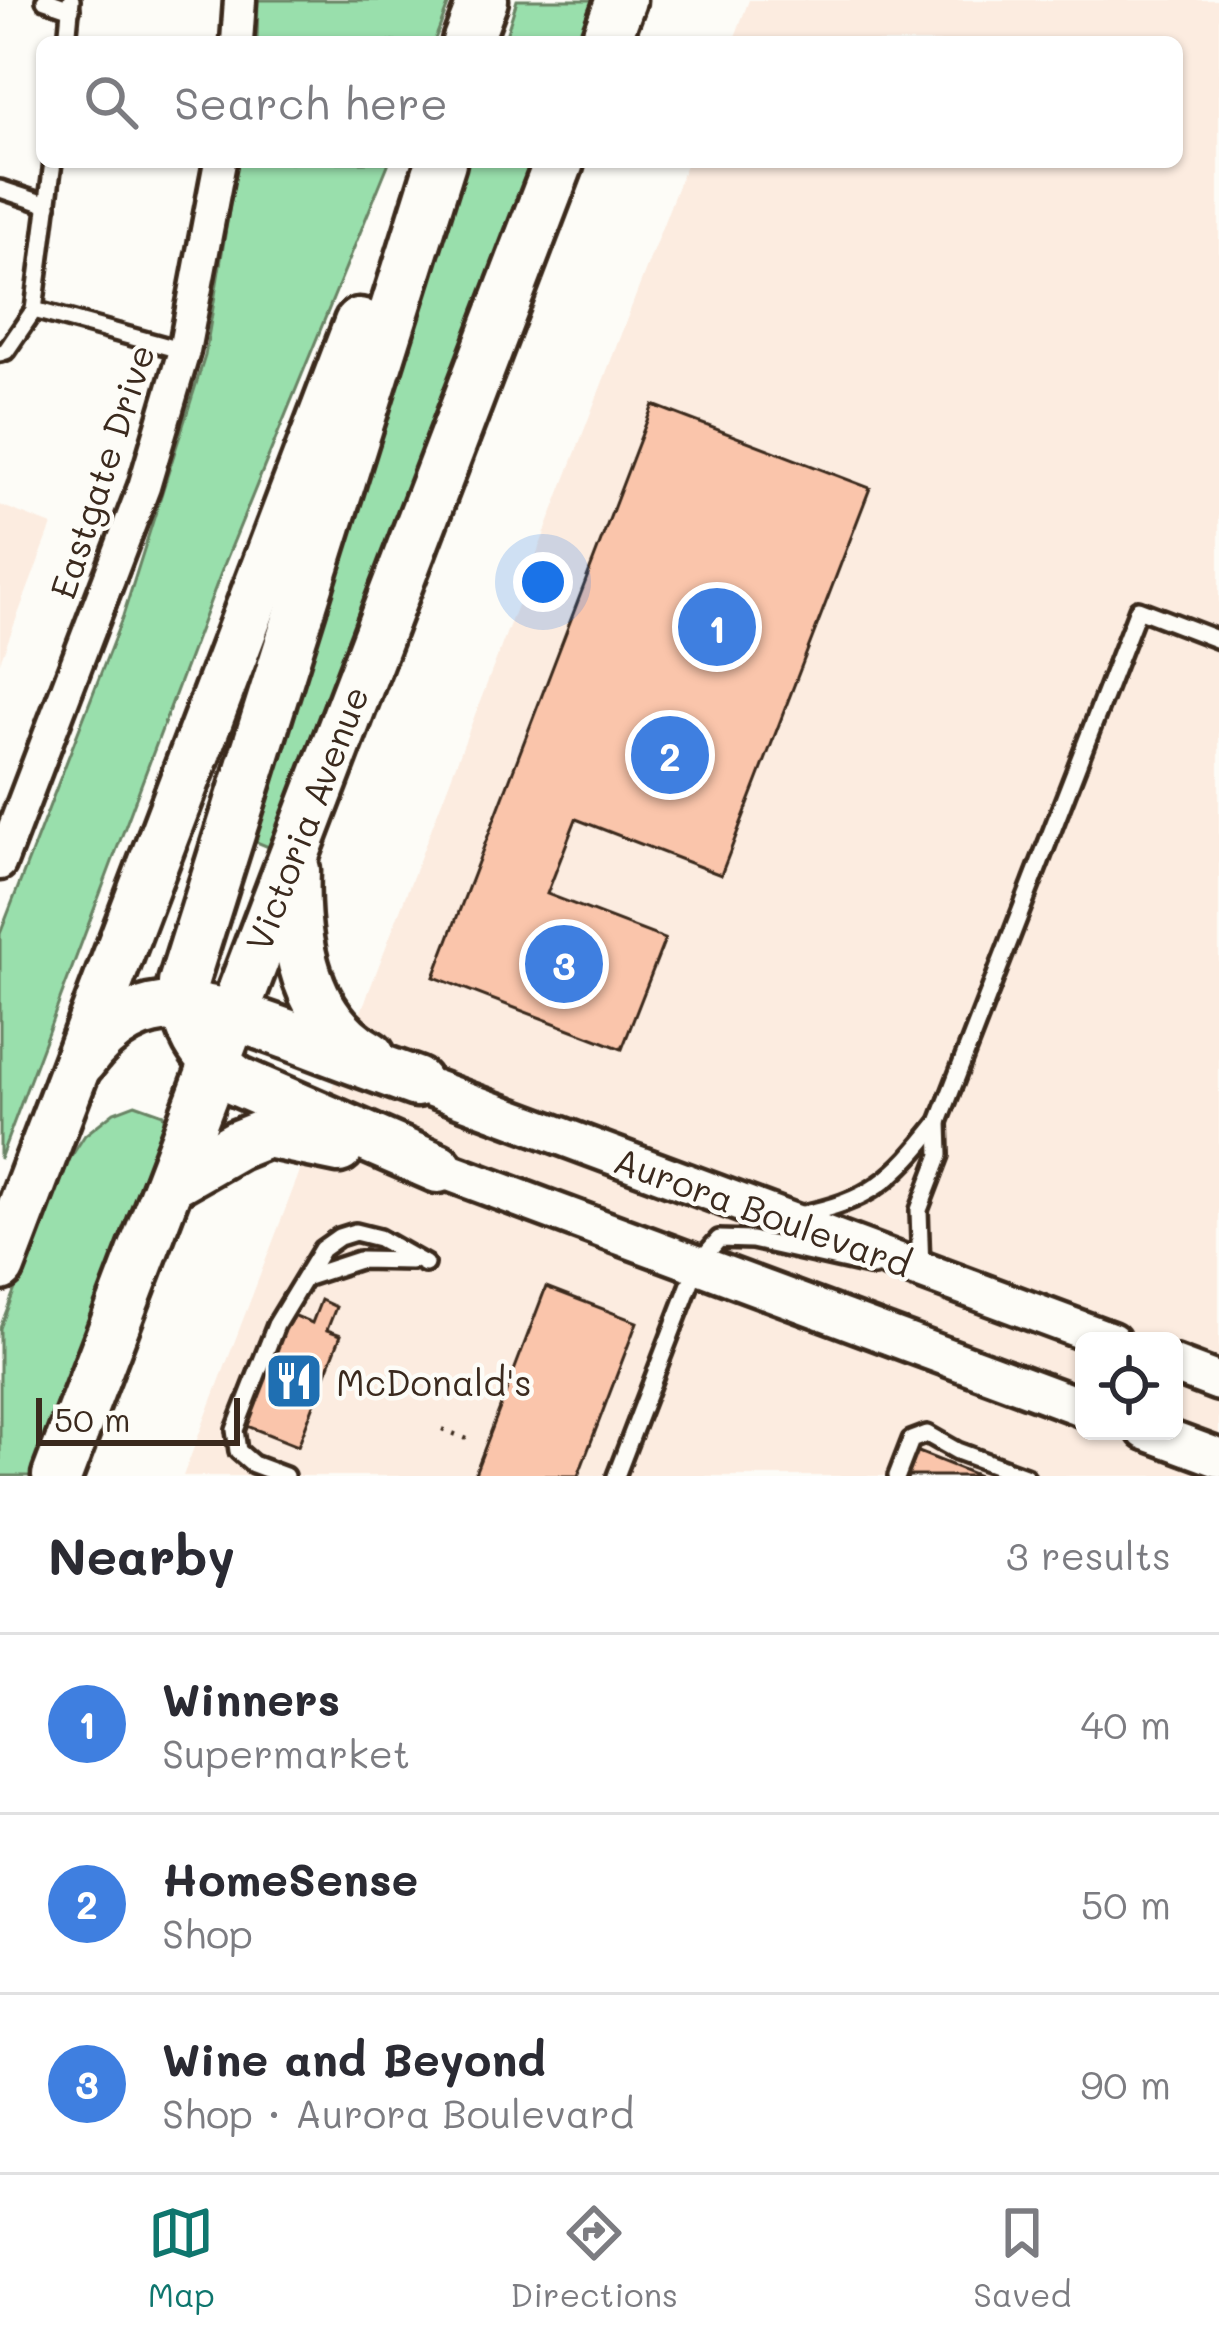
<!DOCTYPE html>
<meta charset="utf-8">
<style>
body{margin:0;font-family:Mali,sans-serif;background:#f7f7f7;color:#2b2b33}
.controls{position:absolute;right:36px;bottom:36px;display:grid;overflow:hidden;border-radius:18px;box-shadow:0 3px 9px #0004}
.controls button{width:108px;height:108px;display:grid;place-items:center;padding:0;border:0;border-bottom:3px solid #e1e1e2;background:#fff;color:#2b2b33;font:60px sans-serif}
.scale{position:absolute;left:36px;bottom:30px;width:204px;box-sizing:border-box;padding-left:12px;border:6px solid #3b2a1e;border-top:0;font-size:33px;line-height:42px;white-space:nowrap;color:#3b2a1e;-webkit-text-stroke:9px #fdfcf7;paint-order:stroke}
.you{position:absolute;left:543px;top:582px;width:42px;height:42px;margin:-30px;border:9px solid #fff;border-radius:50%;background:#1a73e8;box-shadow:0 0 0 18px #1a73e833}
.badge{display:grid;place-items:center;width:78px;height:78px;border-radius:50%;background:#0f766e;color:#fff;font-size:39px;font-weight:700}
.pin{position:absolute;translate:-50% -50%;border:6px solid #fff;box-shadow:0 3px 12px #0006}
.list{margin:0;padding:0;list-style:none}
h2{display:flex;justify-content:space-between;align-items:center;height:156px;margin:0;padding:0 48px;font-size:51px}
h2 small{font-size:39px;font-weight:400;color:#7c7c81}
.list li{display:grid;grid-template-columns:78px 1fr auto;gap:36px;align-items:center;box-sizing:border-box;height:180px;padding:0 48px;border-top:3px solid #e1e1e2}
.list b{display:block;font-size:45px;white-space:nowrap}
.list p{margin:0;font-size:39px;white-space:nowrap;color:#7c7c81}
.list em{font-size:39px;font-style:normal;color:#7c7c81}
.icon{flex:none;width:66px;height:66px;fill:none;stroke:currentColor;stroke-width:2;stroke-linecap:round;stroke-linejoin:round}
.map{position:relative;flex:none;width:1219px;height:1476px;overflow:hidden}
.search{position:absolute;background:#fff;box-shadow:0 3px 9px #0004;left:36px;right:36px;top:36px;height:132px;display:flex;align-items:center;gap:30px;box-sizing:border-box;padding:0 42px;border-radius:18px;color:#7c7c81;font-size:45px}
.sheet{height:696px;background:#fff}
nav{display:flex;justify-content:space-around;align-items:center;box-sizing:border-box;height:168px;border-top:3px solid #e1e1e2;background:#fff;font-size:33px;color:#7c7c81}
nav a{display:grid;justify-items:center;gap:6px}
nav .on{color:#0f766e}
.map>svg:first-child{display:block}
.built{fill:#fcece0;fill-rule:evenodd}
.green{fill:#99dfac;stroke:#6a8465;stroke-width:3}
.building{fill:#fac5ab;stroke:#3b2a1e;stroke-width:3}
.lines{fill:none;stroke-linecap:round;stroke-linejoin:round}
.service-casing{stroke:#3b2a1e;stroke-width:24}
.minor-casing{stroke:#3b2a1e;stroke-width:39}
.tertiary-casing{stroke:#3b2a1e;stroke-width:45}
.trunk-casing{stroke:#3b2a1e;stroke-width:57}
.path{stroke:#3b2a1e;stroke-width:4.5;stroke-dasharray:3 9;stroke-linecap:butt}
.service{stroke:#fdfcf7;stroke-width:15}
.minor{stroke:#fdfcf7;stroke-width:30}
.tertiary{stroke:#fdfcf7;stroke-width:36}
.trunk{stroke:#fdfcf7;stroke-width:48}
.labels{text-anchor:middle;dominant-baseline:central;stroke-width:9;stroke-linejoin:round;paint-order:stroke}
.street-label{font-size:36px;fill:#3b2a1e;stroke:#fdfcf7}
.poi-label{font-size:36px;fill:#3b2a1e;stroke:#fdfcf7;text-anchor:start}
</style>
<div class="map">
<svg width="1219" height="1476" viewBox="0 0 1219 1476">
<rect width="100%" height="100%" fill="#fdfcf7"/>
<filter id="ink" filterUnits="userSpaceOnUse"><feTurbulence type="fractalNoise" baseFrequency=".00833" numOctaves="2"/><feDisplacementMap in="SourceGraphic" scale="24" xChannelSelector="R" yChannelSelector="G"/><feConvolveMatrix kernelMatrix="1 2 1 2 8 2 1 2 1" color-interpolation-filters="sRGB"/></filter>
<g filter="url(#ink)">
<g class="built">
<path d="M749 0H1219V1476H183L687 162H1177V42H733ZM1084 1341H1174V1431H1084Z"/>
<path d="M0 505 52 525 0 662Z"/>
</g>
<g class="green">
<path d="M258 0H450L434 42H257Z"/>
<path d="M517 0H596L580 42H504Z"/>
<path d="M237 162H389L222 570 0 1159V934L123 616 205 356Z"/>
<path d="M465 162H534L271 848 249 839Z"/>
<path d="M135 1104 163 1114 165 1124 31 1476H0V1328L57 1179 85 1135 114 1112Z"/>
</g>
<g class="building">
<path d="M653 405 870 488 721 875 576 819 547 894 665 939 622 1049 434 977Z"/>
<path d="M546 1287 637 1322 578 1476H474Z"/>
<path d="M321 1300 336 1307 327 1330 341 1335 298 1446 247 1426 291 1314 312 1323Z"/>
<path d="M916 1451 979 1476H907Z"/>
</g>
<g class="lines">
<defs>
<g id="service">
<path d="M45 0 71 9"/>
<path d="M67 42 71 0"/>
<path d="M0 189 48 205"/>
<path d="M34 310 184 351"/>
<path d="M0 353 6 351 34 310 53 162"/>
<path d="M798 1215C870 1202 895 1178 939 1122L1138 609 1219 640"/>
<path d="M921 1270 919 1210 940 1155 939 1122"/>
<path d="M307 1277 359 1260 411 1261"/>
<path d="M285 1476 253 1464 238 1451 235 1430 276 1325 322 1249 339 1237 355 1232 379 1238 425 1264"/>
<path d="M616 1476 698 1263 719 1239 752 1240 873 1267"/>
<path d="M897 1476 911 1440 927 1434 957 1451 1025 1476"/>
</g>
<g id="minor">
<path d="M237 42 240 0"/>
<path d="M0 864 144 487 184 351 220 162"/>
</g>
<g id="tertiary">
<path d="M416 1082 1111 1341"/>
<path d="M438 1168 1084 1408"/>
<path d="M1174 1365 1219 1382"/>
<path d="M1146 1431 1219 1458"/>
</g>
<g id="trunk">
<path d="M467 42 483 0"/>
<path d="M605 42 621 0"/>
<path d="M295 870C292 940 304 1019 370 1056"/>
<path d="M81 1061C141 979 212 1007 292 1036 333 1052 374 1067 416 1082"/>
<path d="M438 1168 237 1081C201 1056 185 1028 183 983L441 162"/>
<path d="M172 1182 237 1145 267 1133 339 1148"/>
<path d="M0 1266 359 323"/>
<path d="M57 1476 559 162"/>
</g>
</defs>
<use href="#service" class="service-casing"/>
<use href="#minor" class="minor-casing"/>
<use href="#tertiary" class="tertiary-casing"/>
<use href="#trunk" class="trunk-casing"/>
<path class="path" d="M442 1429 472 1441"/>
<use href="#service" class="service"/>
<use href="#minor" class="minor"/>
<use href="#tertiary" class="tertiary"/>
<use href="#trunk" class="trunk"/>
</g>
</g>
<defs>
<symbol id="restaurant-square" viewBox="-11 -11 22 22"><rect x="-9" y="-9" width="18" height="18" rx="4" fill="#1f6fb2" stroke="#fdfcf7"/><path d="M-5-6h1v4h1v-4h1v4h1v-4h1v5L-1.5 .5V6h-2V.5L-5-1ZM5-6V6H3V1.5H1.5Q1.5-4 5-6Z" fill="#fff"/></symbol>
</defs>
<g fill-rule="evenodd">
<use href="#restaurant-square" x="261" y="1348" width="66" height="66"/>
</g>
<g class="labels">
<g class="street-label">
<text transform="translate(101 471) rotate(-72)">Eastgate Drive</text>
<text transform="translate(306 818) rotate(-69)">Victoria Avenue</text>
<text transform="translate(763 1211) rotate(20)">Aurora Boulevard</text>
</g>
<g class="poi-label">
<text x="336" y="1381">McDonald's</text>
</g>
</g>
</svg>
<div class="controls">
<button><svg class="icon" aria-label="locate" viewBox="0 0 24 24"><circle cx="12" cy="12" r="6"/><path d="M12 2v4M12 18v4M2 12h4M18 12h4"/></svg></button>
</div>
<div class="scale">50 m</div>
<div class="you"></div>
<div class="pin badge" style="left:717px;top:627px;background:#3f7fe0">1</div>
<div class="pin badge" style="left:670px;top:755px;background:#3f7fe0">2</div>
<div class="pin badge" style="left:564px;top:964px;background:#3f7fe0">3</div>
<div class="search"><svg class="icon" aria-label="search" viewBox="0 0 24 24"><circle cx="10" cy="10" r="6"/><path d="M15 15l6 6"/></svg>Search here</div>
</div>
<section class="sheet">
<h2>Nearby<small>3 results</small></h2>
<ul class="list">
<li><span class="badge" style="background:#3f7fe0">1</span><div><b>Winners</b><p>Supermarket</p></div><em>40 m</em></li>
<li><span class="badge" style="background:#3f7fe0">2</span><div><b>HomeSense</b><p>Shop</p></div><em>50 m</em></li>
<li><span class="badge" style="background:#3f7fe0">3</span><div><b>Wine and Beyond</b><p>Shop · Aurora Boulevard</p></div><em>90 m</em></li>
</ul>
</section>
<nav>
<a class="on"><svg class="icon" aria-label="map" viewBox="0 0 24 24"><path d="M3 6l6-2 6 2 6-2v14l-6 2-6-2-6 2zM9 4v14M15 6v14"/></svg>Map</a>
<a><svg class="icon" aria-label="directions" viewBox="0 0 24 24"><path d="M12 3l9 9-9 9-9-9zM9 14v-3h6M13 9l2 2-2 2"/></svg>Directions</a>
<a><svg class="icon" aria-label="saved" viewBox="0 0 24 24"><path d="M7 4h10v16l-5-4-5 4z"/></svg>Saved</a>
</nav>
